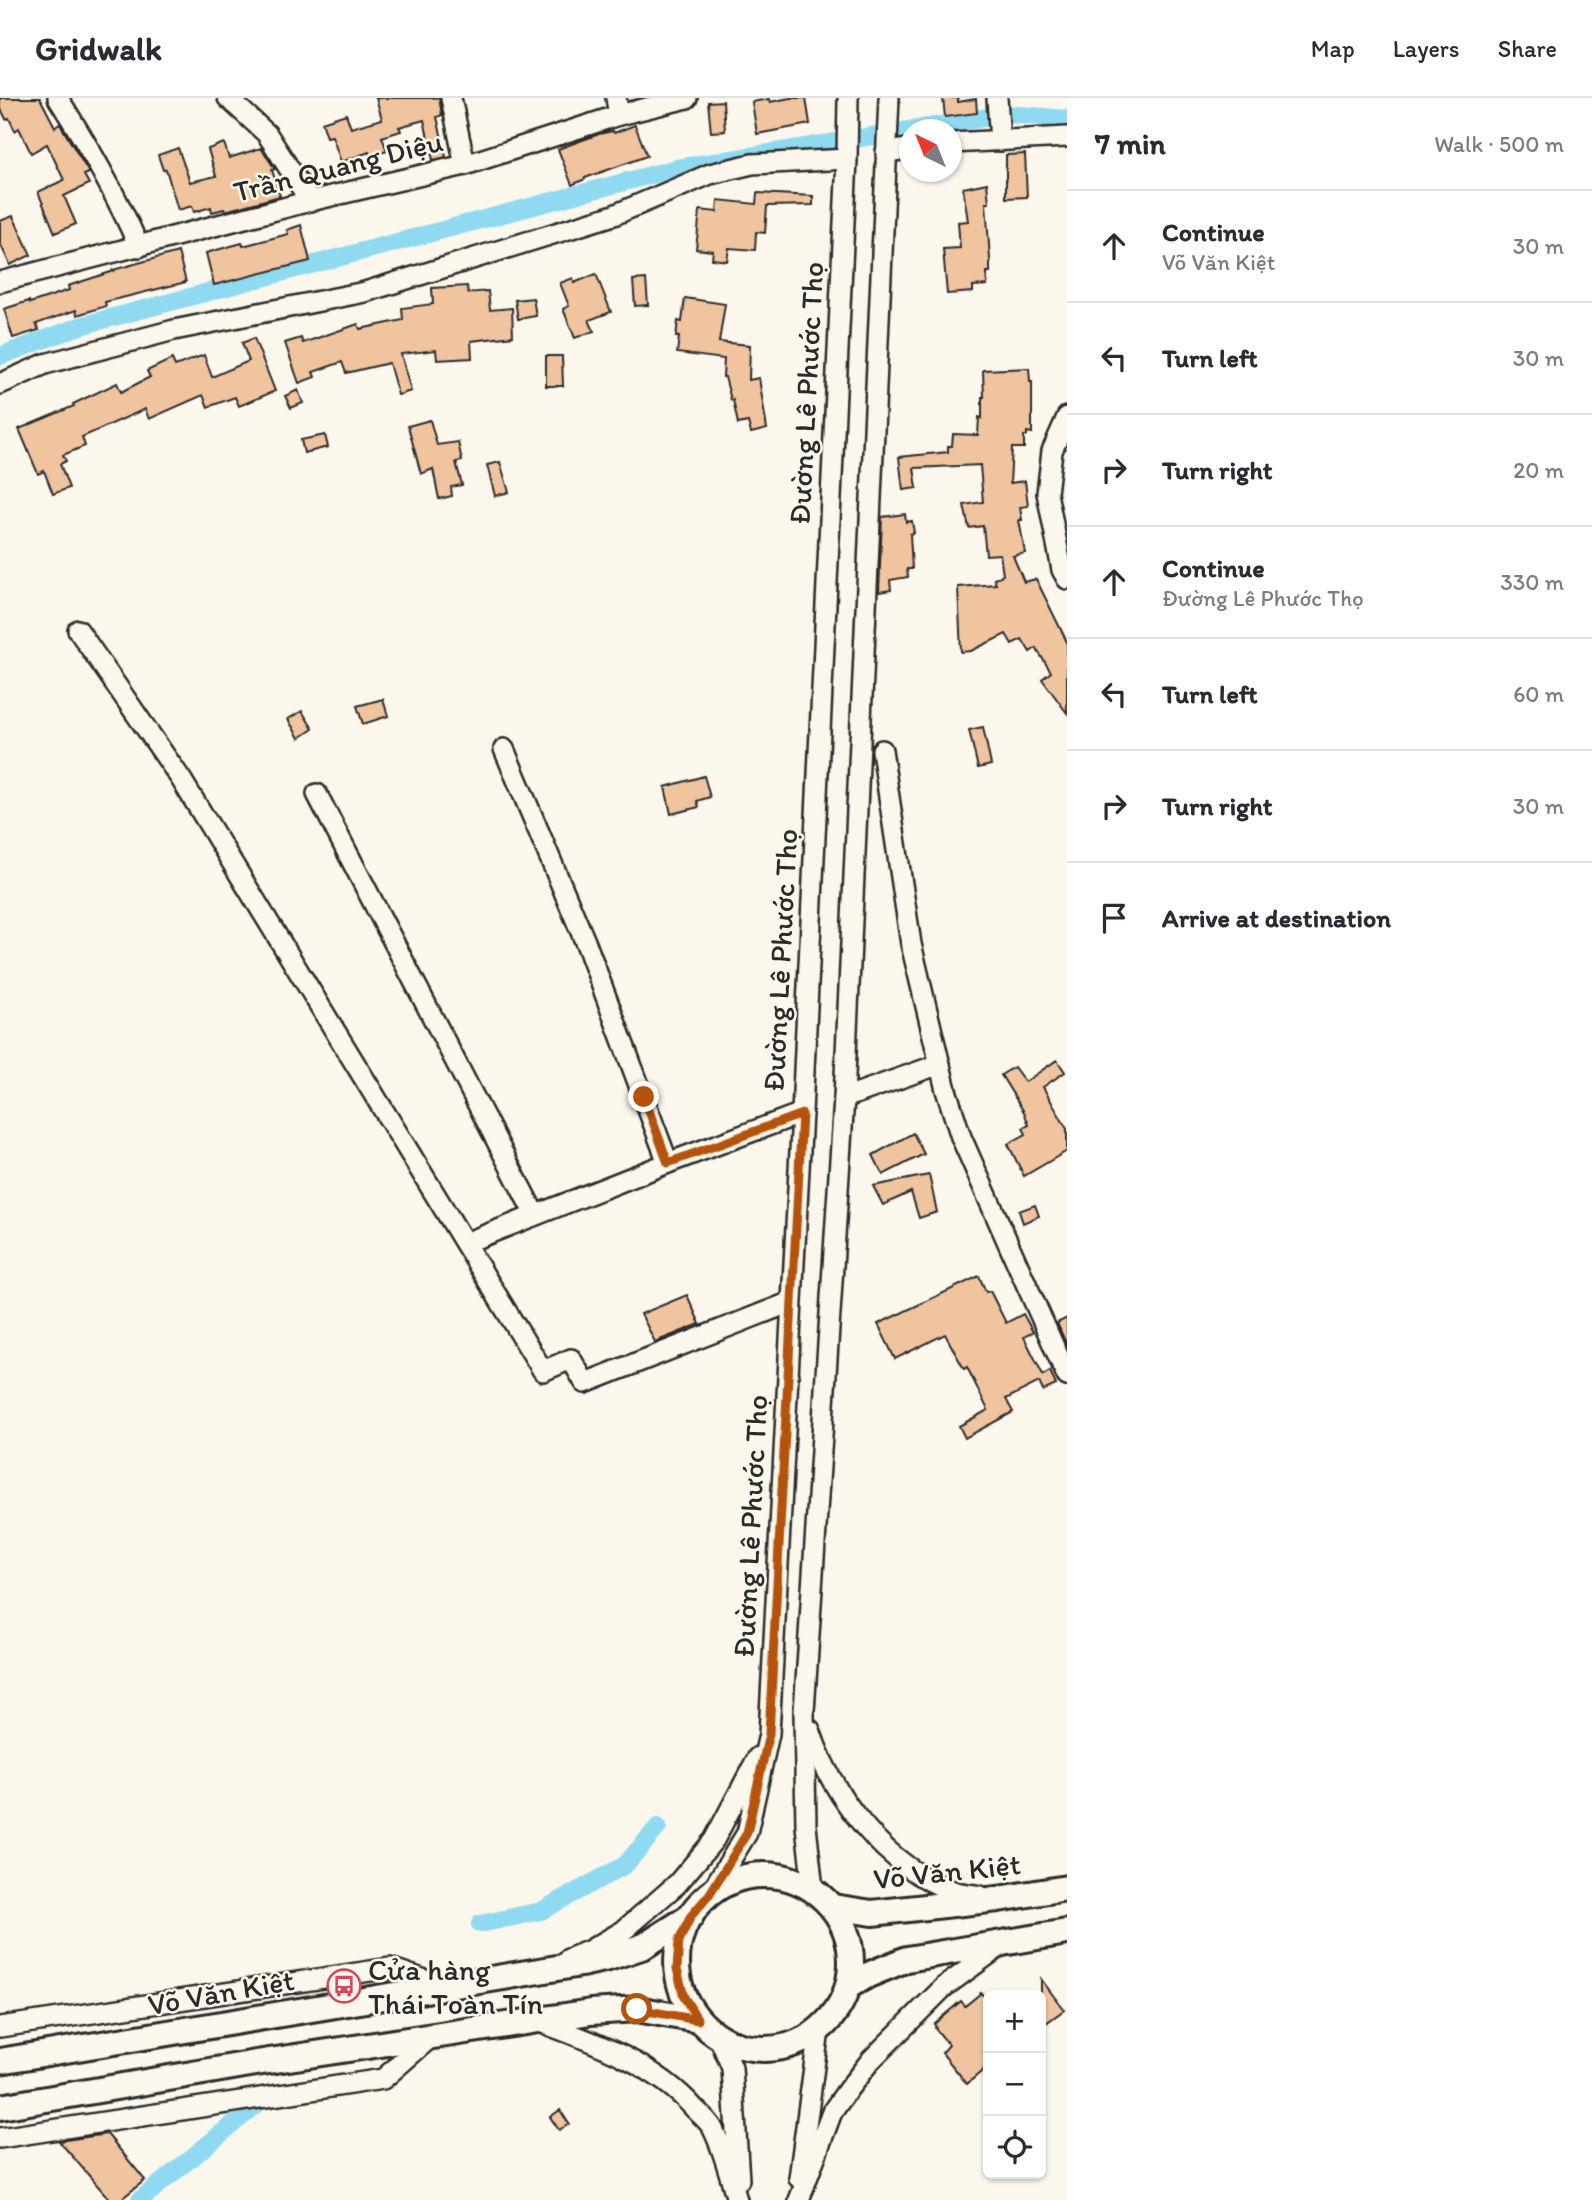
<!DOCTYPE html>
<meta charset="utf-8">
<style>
body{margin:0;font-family:Itim,sans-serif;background:#f2f2f3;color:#2b2b33}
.controls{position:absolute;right:21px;bottom:21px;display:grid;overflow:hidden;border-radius:10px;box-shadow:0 2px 5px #0004}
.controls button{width:63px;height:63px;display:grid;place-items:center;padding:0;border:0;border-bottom:2px solid #e1e1e2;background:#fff;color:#2b2b33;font:35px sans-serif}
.compass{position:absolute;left:899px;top:21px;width:63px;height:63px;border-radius:50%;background:#fff;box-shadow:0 2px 5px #0004;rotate:317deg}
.stop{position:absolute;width:21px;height:21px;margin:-16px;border:5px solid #b45309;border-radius:50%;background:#fff}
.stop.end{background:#b45309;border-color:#fff;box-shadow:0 2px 7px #0008}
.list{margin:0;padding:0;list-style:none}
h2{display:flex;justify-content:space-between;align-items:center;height:91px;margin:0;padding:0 28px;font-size:30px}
h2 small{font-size:23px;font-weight:400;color:#7c7c81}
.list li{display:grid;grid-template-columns:46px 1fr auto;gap:21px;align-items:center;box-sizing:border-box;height:112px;padding:0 28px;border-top:2px solid #e1e1e2}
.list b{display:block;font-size:26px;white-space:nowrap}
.list p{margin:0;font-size:23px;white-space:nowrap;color:#7c7c81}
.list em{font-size:23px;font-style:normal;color:#7c7c81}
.icon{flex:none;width:38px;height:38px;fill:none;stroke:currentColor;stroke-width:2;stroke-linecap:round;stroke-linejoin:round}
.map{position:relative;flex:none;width:1067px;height:2102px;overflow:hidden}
header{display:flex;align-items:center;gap:42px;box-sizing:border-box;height:98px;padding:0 35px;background:#fff;border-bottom:2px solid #e1e1e2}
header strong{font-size:33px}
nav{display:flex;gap:38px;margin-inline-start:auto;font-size:24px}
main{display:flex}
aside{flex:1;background:#fff}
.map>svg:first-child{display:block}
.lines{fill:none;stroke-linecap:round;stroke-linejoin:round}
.canal{stroke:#8fdaf0;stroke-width:18}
.building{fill:#f1c4a0;stroke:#2b2b2b;stroke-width:2}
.minor-casing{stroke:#2b2b2b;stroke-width:24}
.major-casing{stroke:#2b2b2b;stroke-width:30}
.minor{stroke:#fbf7ec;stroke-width:19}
.major{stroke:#fbf7ec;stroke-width:24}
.route{stroke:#b45309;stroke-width:9}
.labels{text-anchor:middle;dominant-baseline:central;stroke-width:5;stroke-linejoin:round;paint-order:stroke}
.street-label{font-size:30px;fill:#2b2b2b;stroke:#fbf7ec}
.poi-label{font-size:30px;fill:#2b2b2b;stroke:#fbf7ec;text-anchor:start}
</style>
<header>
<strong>Gridwalk</strong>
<nav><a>Map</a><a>Layers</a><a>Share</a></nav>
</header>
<main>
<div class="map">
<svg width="1067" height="2102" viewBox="0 0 1067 2102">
<rect width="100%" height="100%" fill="#fbf7ec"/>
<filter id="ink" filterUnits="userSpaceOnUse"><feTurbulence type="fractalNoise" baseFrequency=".0143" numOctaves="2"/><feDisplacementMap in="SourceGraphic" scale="14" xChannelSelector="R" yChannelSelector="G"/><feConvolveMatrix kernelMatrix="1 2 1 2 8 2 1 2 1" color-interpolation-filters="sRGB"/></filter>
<g filter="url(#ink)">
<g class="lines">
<g class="canal">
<path d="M911 32 1007 16 1067 21"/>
<path d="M0 258 80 228 677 70 909 32"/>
<path d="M480 1826 541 1813 625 1767 658 1729"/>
<path d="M140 2102 256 2007"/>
</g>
</g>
<g class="building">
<path d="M0 0H40L55 29 60 26 70 43 89 75 84 77 89 86 64 98 76 126 55 135 38 94 64 82 47 46 31 55 19 30 15 33 9 20 6 21 0 9Z"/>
<path d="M376 0H439L442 17 437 19 446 59 433 62 424 22 399 29 401 33 382 39 387 53 370 58 369 54 341 64 332 38 327 39 322 24 346 16 351 30 382 21Z"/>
<path d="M790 0H806L810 26 757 36 752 4 769 1 770 4Z"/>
<path d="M943 0H958V4L976 1 977 15 945 19Z"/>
<path d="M723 3 725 33 711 34 708 4Z"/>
<path d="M635 27 647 58 585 80V81L572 87 558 51 599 36 613 33 614 35Z"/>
<path d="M224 45 229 60 261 50 275 71 272 72 280 98 225 113 224 111 212 114 211 109 194 114 192 108 178 112 166 71 163 72 158 57 178 50 190 84 216 78 208 51Z"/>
<path d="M1025 56 1027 99 1006 100V57Z"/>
<path d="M987 85 989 105H986L990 161V174H987V187L973 188V194L947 196 943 151 960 150 958 124 968 123 963 90Z"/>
<path d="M757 95 813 98V107L767 108 765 135 756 134 755 152 729 150 727 163 712 161 713 153 696 151 700 112 717 114 718 102 756 106Z"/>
<path d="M13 118 31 157 10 167 0 145V123Z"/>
<path d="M301 127 310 163 214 187 206 155 242 145 243 148 288 136 287 132Z"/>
<path d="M178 154 186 184 105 204 106 208 77 217 76 212 36 226 39 232 13 240 4 211 29 203 30 205 69 192 68 188 114 173 113 172Z"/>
<path d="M596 176 611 214 589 222 594 233 575 240 563 211 569 208 560 185 573 180 574 185Z"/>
<path d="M646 181 648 207 635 208 633 182Z"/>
<path d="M467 188 468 195 488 193 490 212 512 210 513 238 471 243 472 260 437 262 436 252 401 256 411 293 398 297 389 265 346 275 342 264 313 274 315 279 299 285 285 245 301 240 303 245 358 226 360 231 403 222 402 210 433 206 432 190Z"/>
<path d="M533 200 536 218 518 221 515 202Z"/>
<path d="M685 200 725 206 719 244 750 247 749 282 759 280 767 331 751 335 748 324 738 326 733 302H731L725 279H723L724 261 677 255 679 239H676L678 223 682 224Z"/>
<path d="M254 240 275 293 239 308 235 299 208 309 203 297 149 321 145 311 82 339 85 348 63 357 66 363 60 366 69 390 53 396 44 373 38 376 19 331 74 308 73 306 117 285 121 294 150 279 147 273 172 261 175 268 204 257 212 279 249 263 242 245Z"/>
<path d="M546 258H562L563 288H546Z"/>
<path d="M1029 270 1030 284H1032V335L1027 334V338H1024V350H1012L1010 385 1025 383 1028 408 1020 409 1022 422H1019L1025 455 1013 458 1024 484 1036 481 1067 544V615L1042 581 1051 574 1036 550 1030 554 1022 541 1012 546 1006 536 971 553 961 554 958 489 996 486 994 481 1003 477 1000 456 986 457 983 428 969 430 964 407 983 404 980 367 914 370 917 390 903 392 899 359 948 354V348H952L953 336 978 337 979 319 982 320V299H984L983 272Z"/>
<path d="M298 292 303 305 291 310 285 298Z"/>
<path d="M430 322 437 347 458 344 462 363 456 364 462 387 451 389 452 398 439 401 433 371 421 376 408 328Z"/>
<path d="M325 337 328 349 304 355 301 342Z"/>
<path d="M500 364 509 394 495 398 487 367Z"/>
<path d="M905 416 906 424 912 423 914 435 910 436 912 471H907L908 479 890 482 891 492 879 494 882 419Z"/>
<path d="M383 601 388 618 363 626 357 608Z"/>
<path d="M302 613 313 631 299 640 288 621Z"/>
<path d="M983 629 991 667 978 670 969 632Z"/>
<path d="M704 678 710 699 697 703 699 709 671 716 665 689Z"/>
<path d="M1057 962 1065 974 1043 989 1067 1031V1053L1024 1078 1008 1046 1026 1036 1023 1030 1029 1027 1024 1014 1001 977 1014 969 1025 984Z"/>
<path d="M913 1035 924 1056 883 1077 873 1057Z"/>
<path d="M929 1077 937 1114 919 1120 911 1094 883 1107 873 1088Z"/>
<path d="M1035 1107 1039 1118 1023 1125 1019 1113Z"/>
<path d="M979 1178 986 1194 990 1193 1006 1225 1023 1216 1033 1234 1024 1239 1043 1277 1050 1273 1056 1287 1043 1293 1039 1284 1006 1301 1013 1314 965 1340 959 1328 988 1312 967 1269 964 1271 945 1236 895 1261 878 1226Z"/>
<path d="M687 1197 700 1226 655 1244 641 1216Z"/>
<path d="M1067 1220V1248L1057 1225Z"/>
<path d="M1041 1881 1064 1912 1046 1925 1041 1918Z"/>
<path d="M981 1895 988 1903V1968L967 1986 942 1955 949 1947 935 1930 936 1929 934 1926 961 1903 965 1908Z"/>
<path d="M560 2012 569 2026 559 2032 550 2019Z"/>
<path d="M107 2036 145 2082 120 2102H110L59 2043Z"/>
</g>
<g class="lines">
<defs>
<g id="minor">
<path d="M58 0C90 51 115 94 139 149"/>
<path d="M228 0 267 36 310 103"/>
<path d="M451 0 465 67"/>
<path d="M616 0 619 17"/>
<path d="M997 0 1000 43"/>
<path d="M951 45 1067 39"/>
<path d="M886 54 909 51"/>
<path d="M0 184 310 103 465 67 619 17 687 0"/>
<path d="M0 286 45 266 174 232 365 194 614 117 710 76 752 66 847 61"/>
<path d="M1067 319 1052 353 1047 395 1062 472 1067 481"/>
<path d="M78 532 181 681 543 1273 571 1261 585 1285 791 1204"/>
<path d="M504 651 587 848 668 1065"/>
<path d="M882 652 911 846 946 992 961 1039 1067 1278"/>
<path d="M317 696 535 1117"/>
<path d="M844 1000 940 966"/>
<path d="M465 1145 668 1065 802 1015"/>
<path d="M810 1632C832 1699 885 1768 953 1793 962 1796 971 1796 980 1798"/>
<path d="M813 1791 806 1728 804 1614 844 1000 889 0"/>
<path d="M709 1797 747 1735 769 1636 802 1015 847 61 848 0"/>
<path d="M568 1861 590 1852 623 1833 677 1786 714 1742 758 1659"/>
<path d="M537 1923C594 1944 654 1965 695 2011 701 2017 709 2023 713 2031 724 2053 730 2078 737 2102"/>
<path d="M0 1929 390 1870 443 1888"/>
<path d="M719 1939 732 1970 739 2082"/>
<path d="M0 2040 383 1981 431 1939"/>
<path d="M799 2080 819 1932"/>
<path d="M799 2102 832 2014 849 1990 871 1962 944 1889 1003 1846"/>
</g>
<g id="major">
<circle cx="764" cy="1864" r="87"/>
<path d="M833 1809 872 1815 998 1801 1067 1790"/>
<path d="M848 1888 868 1877 907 1861 1067 1834"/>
<path d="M0 1963 581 1866 608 1860 644 1848 691 1818"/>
<path d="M0 2009 256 1965 591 1914 637 1911 698 1922"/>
</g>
</defs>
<use href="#minor" class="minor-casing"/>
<use href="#major" class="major-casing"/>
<use href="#minor" class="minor"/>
<use href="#major" class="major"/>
</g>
</g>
<g class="lines" filter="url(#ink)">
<path class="route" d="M637 1911 698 1922 684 1899 677 1871 679 1843 691 1818 709 1797 747 1735 769 1636 802 1016 668 1065 644 999"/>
</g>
<defs>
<symbol id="bus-ring" viewBox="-11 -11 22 22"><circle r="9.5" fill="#fbf7ec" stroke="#d1495b" stroke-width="1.5"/><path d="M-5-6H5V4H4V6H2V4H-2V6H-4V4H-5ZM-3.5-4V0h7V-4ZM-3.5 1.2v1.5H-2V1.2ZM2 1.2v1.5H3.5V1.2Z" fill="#d1495b"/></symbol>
</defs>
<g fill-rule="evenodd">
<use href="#bus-ring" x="325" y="1869" width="38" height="38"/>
</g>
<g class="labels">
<g class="street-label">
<text transform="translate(338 68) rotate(-14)">Trần Quang Diệu</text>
<text transform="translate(806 295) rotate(-87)">Đường Lê Phước Thọ</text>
<text transform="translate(780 862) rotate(-87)">Đường Lê Phước Thọ</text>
<text transform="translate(750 1428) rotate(-87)">Đường Lê Phước Thọ</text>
<text transform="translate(947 1773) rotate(-6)">Võ Văn Kiệt</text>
<text transform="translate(221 1894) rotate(-10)">Võ Văn Kiệt</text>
</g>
<g class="poi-label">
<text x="368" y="1871">Cửa hàng<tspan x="368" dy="34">Thái Toàn Tín</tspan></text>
</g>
</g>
</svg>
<div class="controls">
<button>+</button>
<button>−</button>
<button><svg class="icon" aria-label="locate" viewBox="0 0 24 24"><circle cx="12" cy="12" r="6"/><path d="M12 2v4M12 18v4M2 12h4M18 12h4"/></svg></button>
</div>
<svg class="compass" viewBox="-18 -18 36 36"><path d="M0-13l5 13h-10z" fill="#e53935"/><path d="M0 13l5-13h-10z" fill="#7c7c81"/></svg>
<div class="stop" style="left:637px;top:1911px"></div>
<div class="stop end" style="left:644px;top:999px"></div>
</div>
<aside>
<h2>7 min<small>Walk · 500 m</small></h2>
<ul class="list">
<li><svg class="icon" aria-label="ahead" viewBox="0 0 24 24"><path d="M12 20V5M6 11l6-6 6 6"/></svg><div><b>Continue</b><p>Võ Văn Kiệt</p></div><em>30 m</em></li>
<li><svg class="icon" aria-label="left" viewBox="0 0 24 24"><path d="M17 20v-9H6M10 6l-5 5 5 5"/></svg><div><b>Turn left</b></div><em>30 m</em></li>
<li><svg class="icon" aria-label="right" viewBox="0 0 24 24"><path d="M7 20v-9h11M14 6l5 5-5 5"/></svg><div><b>Turn right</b></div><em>20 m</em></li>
<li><svg class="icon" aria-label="ahead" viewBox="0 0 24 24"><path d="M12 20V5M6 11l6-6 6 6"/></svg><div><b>Continue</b><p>Đường Lê Phước Thọ</p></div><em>330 m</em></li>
<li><svg class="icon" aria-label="left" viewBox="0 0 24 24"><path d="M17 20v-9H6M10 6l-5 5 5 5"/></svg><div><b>Turn left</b></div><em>60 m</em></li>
<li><svg class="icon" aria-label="right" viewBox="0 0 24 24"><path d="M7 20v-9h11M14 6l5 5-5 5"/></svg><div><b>Turn right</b></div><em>30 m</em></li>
<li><svg class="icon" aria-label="arrive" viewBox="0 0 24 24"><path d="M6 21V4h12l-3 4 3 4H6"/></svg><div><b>Arrive at destination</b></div></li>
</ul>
</aside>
</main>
